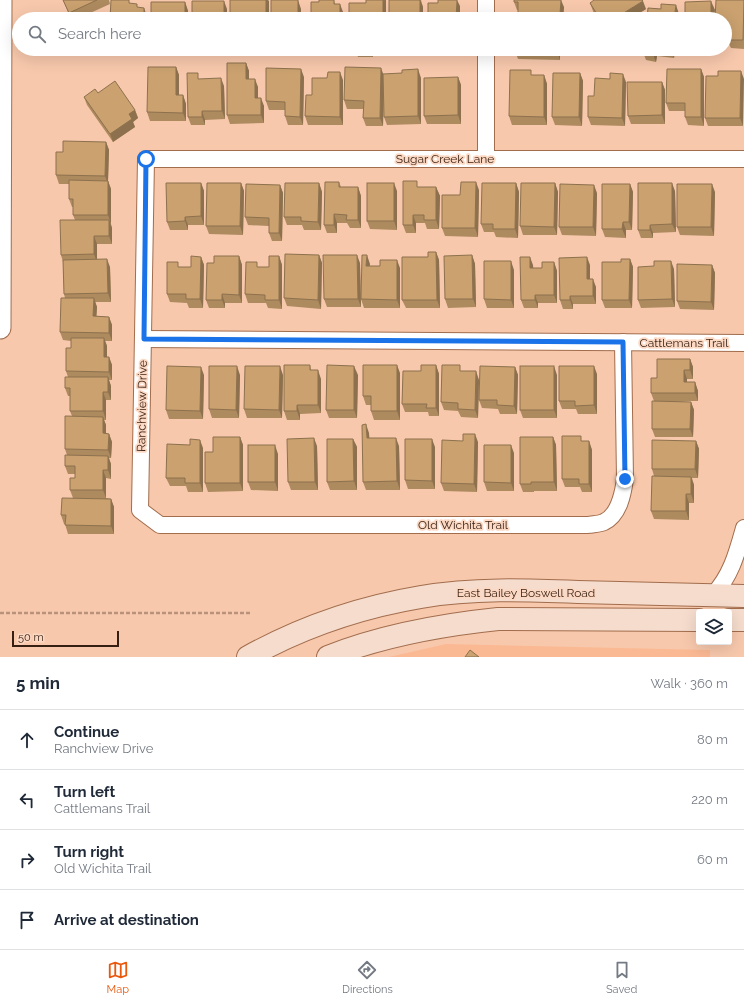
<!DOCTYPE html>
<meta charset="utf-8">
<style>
body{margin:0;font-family:Raleway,sans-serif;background:#f6f6f7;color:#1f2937}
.controls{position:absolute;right:12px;bottom:12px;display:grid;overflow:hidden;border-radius:4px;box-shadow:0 4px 16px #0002}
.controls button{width:36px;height:36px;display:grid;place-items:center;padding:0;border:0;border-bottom:1px solid #e0e1e3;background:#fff;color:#1f2937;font:20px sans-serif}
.scale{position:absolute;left:12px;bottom:10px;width:107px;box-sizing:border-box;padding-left:4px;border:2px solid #351f12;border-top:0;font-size:11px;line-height:14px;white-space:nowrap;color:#351f12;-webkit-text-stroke:3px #fcd8c3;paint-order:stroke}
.stop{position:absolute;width:12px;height:12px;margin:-9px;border:3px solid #1a73e8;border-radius:50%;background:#fff}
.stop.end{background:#1a73e8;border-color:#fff;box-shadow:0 1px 4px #0008}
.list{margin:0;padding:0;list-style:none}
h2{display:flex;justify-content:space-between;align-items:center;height:52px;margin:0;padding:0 16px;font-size:17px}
h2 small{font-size:13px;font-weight:400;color:#747a83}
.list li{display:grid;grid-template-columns:26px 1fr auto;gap:12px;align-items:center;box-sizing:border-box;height:60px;padding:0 16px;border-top:1px solid #e0e1e3}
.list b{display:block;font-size:15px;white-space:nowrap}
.list p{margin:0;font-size:13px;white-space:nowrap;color:#747a83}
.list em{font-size:13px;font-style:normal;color:#747a83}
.icon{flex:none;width:22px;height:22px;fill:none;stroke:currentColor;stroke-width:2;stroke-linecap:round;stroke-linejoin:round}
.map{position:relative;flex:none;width:744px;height:657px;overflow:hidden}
.search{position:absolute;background:#fff;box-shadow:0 4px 16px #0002;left:12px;right:12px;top:12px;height:44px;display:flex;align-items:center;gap:10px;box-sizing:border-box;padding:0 14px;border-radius:22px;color:#747a83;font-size:15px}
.sheet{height:292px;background:#fff}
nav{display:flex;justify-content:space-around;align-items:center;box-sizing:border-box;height:56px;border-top:1px solid #e0e1e3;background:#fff;font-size:11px;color:#747a83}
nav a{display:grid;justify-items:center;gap:2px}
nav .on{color:#ea580c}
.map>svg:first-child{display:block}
.built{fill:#fbb993}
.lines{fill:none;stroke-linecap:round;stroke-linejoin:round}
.minor-casing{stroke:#a26d4d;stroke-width:18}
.tertiary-casing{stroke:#a26d4d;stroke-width:23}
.secondary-casing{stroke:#a26d4d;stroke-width:24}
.path{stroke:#b8927a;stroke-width:2.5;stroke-dasharray:4 2;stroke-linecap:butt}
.minor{stroke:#fff;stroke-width:16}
.tertiary{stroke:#fff;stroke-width:21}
.secondary{stroke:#f5dccd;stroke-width:22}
.wall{fill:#ae8a5f}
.shaded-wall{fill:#8d714e}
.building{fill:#caa16f;stroke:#8d714e}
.route{stroke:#1a73e8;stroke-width:5}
.labels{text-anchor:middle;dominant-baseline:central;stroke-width:3.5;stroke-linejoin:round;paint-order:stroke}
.street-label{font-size:12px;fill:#351f12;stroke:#fcd8c3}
</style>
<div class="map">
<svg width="744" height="657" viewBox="0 0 744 657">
<rect width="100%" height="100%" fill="#f7c8ac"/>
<path class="built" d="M446 644 710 650V657H389Z"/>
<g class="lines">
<defs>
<g id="minor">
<path d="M486 0V19"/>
<path d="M486 49V159"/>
<path d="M144 339 744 343"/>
<path d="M623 342 625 479C623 494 619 515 604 522 600 524 593 524 588 525H160L140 510 146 159H744"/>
<path d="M713 595C731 576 737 553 744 528"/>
</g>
<path id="tertiary" d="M0 328 1 0"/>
<g id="secondary">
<path d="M729 620H744"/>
<path d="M248 657C302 627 361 607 421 597 473 588 526 590 578 592 633 593 689 595 744 596"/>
<path d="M328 657C383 635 440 625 498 619L699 620"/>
</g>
</defs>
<use href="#minor" class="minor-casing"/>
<use href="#tertiary" class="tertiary-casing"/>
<use href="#secondary" class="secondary-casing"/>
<path class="path" d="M0 613H252"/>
<use href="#minor" class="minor"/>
<use href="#tertiary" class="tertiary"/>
<use href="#secondary" class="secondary"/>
</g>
<g class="wall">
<path d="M63 0H109L110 4 77 19H71Z"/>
<path d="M230 0H268L269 19H231L230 16Z"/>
<path d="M334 0 335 4 343 12V19H311L319 2Z"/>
<path d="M389 0H421L423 7V19H389Z"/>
<path d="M514 0 564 7 563 19H520L518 14V10H517L514 2Z"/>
<path d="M744 0V49L731 48 728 42H725V19Z"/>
<path d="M185 2 188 11V19H152L151 17Z"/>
<path d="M590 3 646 9 630 19H597L593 11Z"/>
<path d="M227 9V19H192V17Z"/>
<path d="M355 49H373V57H358Z"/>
<path d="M430 49H444V52H431Z"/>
<path d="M515 49H560V60L518 59 515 51Z"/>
<path d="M644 49H675L674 58 657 56 656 62 646 60 643 52Z"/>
<path d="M246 63 249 71V79L258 87V98L264 106V123L230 124 227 115Z"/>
<path d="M176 67 179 75V95H183L186 104V121H150L147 112Z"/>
<path d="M701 69 704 77V126L688 125 685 117V111H669L666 103Z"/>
<path d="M741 71 743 126H708L705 118 718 76Z"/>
<path d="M580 73 583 81 582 126 555 125 552 117Z"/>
<path d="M383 75 421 78V124L387 125 384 117V89L383 126H366L363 118 364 109H347L344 100Z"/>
<path d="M533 75H544L547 84V125H512L509 116Z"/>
<path d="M304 77 303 125H288L285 116V110H269L266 101Z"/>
<path d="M458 77 461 85V124H427L424 116Z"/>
<path d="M200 79 224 86 225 119 205 120V125H191L188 117Z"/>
<path d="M343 80V125H308L305 116 312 95Z"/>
<path d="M626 82 625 126 591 125 588 117 594 96Z"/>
<path d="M662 82 665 90V124H631L628 116Z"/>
<path d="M98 93 135 110 138 118 133 122 135 127 113 142 87 105 84 97Z"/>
<path d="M106 142 109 150 108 181 111 189V224L112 228V244H97V259L110 267 111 302H95L97 307 96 316 109 317 112 325V341H105L107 346V357H109L112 365V380H109L111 386V400H106V420H104L106 425V433L109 434 112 442 111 458H109L111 464V479L106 478V498L111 499 114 507V534H68L65 524H64L61 515 73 498 70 490 75 478V474H68L65 466 67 455 65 449 72 416 70 411V396H68L65 388 68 377 66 371 71 348V341L63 340 60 332 65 298 64 294 63 262 61 255 75 220 73 215V207H72L69 199V184H59L56 175 63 152Z"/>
<path d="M339 182 341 187H358L361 196V228H350L347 223H337V233H327L324 225Z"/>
<path d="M201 183 204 191V225H188V230H170L167 222Z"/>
<path d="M241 183 244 191 243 235 209 234 206 226Z"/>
<path d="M319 183 322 192 321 230H304L302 225H287L284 217Z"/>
<path d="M516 183 519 192 518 238 496 237 494 232H484L481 224Z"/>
<path d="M555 183 558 192 557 235H523L520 226Z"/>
<path d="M630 184 633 192 632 230H626V238L605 237 602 229Z"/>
<path d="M280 185 283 193 282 241H272L269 233V226L248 225 245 217Z"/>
<path d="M436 187 440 196 439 229H427L425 223H416V233H406L403 225Z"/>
<path d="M479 190 478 237 445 236 442 228 460 195Z"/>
<path d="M397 191V230L370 229 367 221Z"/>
<path d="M675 191 676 232 653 233V238H641L638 230Z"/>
<path d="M715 192 714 236 680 235 677 227Z"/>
<path d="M597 193 596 236 562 235 559 227Z"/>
<path d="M436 252 439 260 440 308H406L402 300 428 257Z"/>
<path d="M319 255 322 263 321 309 287 306 284 298Z"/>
<path d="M472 255 475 264 476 307 448 308 445 299Z"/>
<path d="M239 256 242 265V303H225V308H209L206 300 214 263Z"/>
<path d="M279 256 282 265V309L268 308 266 303H248L245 294 259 267H269Z"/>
<path d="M201 257 204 265 203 308H189L187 303 170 302 167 294 180 267H191Z"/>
<path d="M630 259 633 267 632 308H605L602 300Z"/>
<path d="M554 262 557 271V303H538V308H524L521 300 533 265V268H542Z"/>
<path d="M360 263 361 307H327L324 299Z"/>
<path d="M370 264V266L400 268V308H364L361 299Z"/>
<path d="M590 265V279L596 287V304H573V309H563L560 300Z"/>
<path d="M712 265 715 273 714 310 680 309 677 301Z"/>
<path d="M674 269 675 307 641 308 638 300Z"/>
<path d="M514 270V308H487L484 299Z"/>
<path d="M690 359 693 367V379H687V382H695L698 391V401H675L691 402 694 410 693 437H655L652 429 654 401 651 393 657 378Z"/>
<path d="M310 365 311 370 321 379V413L300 414V420H287L284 411Z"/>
<path d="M436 365 439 374V416H429L428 412H405L402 404 421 371Z"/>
<path d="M515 367 518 375 517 414H500L498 409 482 408 479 400Z"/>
<path d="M462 371 479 380 478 418 461 417 458 411 444 410 441 402Z"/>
<path d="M400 373V420H374L371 411V405H366L363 396Z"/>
<path d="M597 374V414H578L576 409H562L559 401Z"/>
<path d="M204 375 203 419H169L166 410Z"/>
<path d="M240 375 239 418H212L209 409Z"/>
<path d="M283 375 282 418H247L244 409Z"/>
<path d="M358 375 357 418H329L326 410Z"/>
<path d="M557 375V418H523L520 410Z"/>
<path d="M369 433V438L399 446 400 490H366L363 482Z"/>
<path d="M240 437 243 445V491L208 492 205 483 213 452Z"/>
<path d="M553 437 556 445 557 491H534V492H523L520 484Z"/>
<path d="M353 439 357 447V490H330L327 482Z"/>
<path d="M583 441H589L592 450V492H582L580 487H565L562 479Z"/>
<path d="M696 441 699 449 698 478H692L694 485V503H689V520L654 519 651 511 654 476 652 469Z"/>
<path d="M478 442 477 492 444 491 441 483Z"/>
<path d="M317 446 318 490H291L288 482Z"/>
<path d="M435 447V489H408L405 480Z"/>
<path d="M203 448V492H188L186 486H170L166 478Z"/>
<path d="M514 453V491H487L484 482Z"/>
<path d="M278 454V491L251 490 248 482Z"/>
</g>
<g class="shaded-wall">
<path d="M266 0H268L269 1V19H266Z"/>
<path d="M298 0 301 9V19H298Z"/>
<rect x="383" y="0" width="3" height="19"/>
<path d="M420 0 423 7V19H421L420 17Z"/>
<path d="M457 0 460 6V19H456Z"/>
<path d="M561 0 564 7 563 19H562L560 14Z"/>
<path d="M224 1 227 9V19H224Z"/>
<path d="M643 1 646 9 630 19H614Z"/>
<path d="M711 1 715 10 714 19H711Z"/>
<path d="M185 2 188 11V19H185Z"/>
<path d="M340 4 343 12V19H341L340 15Z"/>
<path d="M676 5 679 14 678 19H674Z"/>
<path d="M144 8 147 16V19H144Z"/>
<path d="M370 49H373V57Z"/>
<path d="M557 49H560V60L557 51Z"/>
<path d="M654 49H655L657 56 656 62 653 54Z"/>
<path d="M671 49H675L674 58Z"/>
<path d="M246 63 249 71V87L246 79Z"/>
<path d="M176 67 179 75V104L176 95Z"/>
<path d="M381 68 384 76 383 126 380 118Z"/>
<path d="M301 69 304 77 303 125 300 117Z"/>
<path d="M418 69 421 78V124L418 116Z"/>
<path d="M701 69 704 77V126L701 117Z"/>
<path d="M741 71 744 79 743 126 740 118Z"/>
<path d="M340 72 343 80V125L340 117Z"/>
<path d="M580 73 583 81 582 126 579 117Z"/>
<path d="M623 74 626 82 625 126 622 118Z"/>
<path d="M544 75 547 84V125L544 117Z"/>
<path d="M458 77 461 85V124L458 115Z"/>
<path d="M221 78 224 86 225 119 222 111Z"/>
<path d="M255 79 258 87V106L255 98Z"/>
<path d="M662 82 665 90V124L662 115Z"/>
<path d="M183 95 186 104V121L183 113Z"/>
<path d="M261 98 264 106V123L261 115Z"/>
<path d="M135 110 138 118 133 122 135 127 113 142 110 134 129 114Z"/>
<path d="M202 111 205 120V125L202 117Z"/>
<path d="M106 142 109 150 108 181 111 189V224L108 215V184L105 176Z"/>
<path d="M476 182 479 190 478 237 475 228Z"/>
<path d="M201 183 204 191V225L201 216Z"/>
<path d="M241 183 244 191 243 235 240 226Z"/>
<path d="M319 183 322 192 321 230 318 222Z"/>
<path d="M394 183 397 191V230L394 221Z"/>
<path d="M516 183 519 192 518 238 515 229Z"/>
<path d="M555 183 558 192 557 235 554 227Z"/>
<path d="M672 183 675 191 676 232 672 224Z"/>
<path d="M630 184 633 192 632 230 629 222Z"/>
<path d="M712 184 715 192 714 236 711 227Z"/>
<path d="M280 185 283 193 282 241 279 233Z"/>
<path d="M594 185 597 193 596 236 593 227Z"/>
<path d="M358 187 361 196V228L358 220Z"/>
<path d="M436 187 440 196 439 229 436 220Z"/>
<path d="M334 214 337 223V233L334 225Z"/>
<path d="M413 215 416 223V233L413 225Z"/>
<path d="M185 217 188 225V230L185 221Z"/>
<path d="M109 220 112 228V244L109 236Z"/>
<path d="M623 222 626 230V238L622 229Z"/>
<path d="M650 225 653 233V238L650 230Z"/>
<path d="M94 236 97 244V263L94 254Z"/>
<path d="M436 252 439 260 440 308 437 300Z"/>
<path d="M319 255 322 263 321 309 318 300Z"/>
<path d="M357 255 360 263 361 307 358 299Z"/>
<path d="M367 255 370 264 369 274 366 266Z"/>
<path d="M472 255 475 264 476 307 473 299Z"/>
<path d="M239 256 242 265V303L239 295Z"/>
<path d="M279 256 282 265V309L279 300Z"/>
<path d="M201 257 204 265 203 308 200 299Z"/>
<path d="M530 257 533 265 534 277 530 268Z"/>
<path d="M587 257 590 265V287L587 279Z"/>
<path d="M107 259 110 267 111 302 108 293Z"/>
<path d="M630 259 633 267 632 308 629 300Z"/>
<path d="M397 260 400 268V308L397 300Z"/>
<path d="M511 261 514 270V308L511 300Z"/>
<path d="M671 261 674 269 675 307 672 299Z"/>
<path d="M554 262 557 271V303L554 295Z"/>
<path d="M712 265 715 273 714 310 711 302Z"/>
<path d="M593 279 596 287V304L593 296Z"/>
<path d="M222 294 225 303V308L222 300Z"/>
<path d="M535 295 538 303V308L535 300Z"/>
<path d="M570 296 573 304V309L570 300Z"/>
<path d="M94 298 97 307 96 325 93 316Z"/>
<path d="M109 317 112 325V341L109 333Z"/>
<path d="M104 338 107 346V365L104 357Z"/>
<path d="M109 357 112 365V380L109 372Z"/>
<path d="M690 359 693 367V379L690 370Z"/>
<path d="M397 365 400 373V420L397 411Z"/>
<path d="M436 365 439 374V416L436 408Z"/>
<path d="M237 366 240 375 239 418 236 410Z"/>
<path d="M280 366 283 375 282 418 279 410Z"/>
<path d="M354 366 358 375 357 418 354 410Z"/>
<path d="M554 366 557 375V418L554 410Z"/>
<path d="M594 366 597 374V414L594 405Z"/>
<path d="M201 367 204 375 203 419 200 411Z"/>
<path d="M515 367 518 375 517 414 514 406Z"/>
<path d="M318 370 321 379V413L318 405Z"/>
<path d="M684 370 687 379V391L684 382Z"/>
<path d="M476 371 479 380 478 418 475 410Z"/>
<path d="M108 377 111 386V400L108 392Z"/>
<path d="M695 382 698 391V401L695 393Z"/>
<path d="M103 392 106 400V420L103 411Z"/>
<path d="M691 402 694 410 693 437 690 429Z"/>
<path d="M297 405 300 414V420L297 411Z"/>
<path d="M103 417 106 425V442L103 433Z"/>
<path d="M366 424 369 433 370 446 367 438Z"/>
<path d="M109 434 112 442 111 458 108 450Z"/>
<path d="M475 434 478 442 477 492 474 484Z"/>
<path d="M240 437 243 445V491L240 483Z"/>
<path d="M553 437 556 445 557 491 554 482Z"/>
<path d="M314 438 317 446 318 490 315 482Z"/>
<path d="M396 438 399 446 400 490 397 481Z"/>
<path d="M353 439 357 447V490L354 481Z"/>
<path d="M432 439 435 447V489L432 481Z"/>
<path d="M200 440 203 448V492L200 483Z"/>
<path d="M589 441 592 450V492L589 484Z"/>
<path d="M696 441 699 449 698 478 695 469Z"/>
<path d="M275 445 278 454V491L275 482Z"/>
<path d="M511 445 514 453V491L511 483Z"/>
<path d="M108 456 111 464V479L108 470Z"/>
<path d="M103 470 106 478V498L103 490Z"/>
<path d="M691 477 694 485V503L691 494Z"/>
<path d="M686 494 689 503V520L686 511Z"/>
<path d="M111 499 114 507V534L111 526Z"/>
</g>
<g class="building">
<path d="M63 0H97L69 13Z"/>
<path d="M111 0H129V3L137 4V7L144 8V19H110Z"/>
<path d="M230 0H266V19H237V16H230Z"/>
<rect x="271" y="0" width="27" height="19"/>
<path d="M319 0H334V4H340V15H335V19H311V2H319Z"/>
<path d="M366 0H383V19H349V3H366Z"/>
<path d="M389 0H420V17H416V19H389Z"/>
<path d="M438 0H457L456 19H428V3H438Z"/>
<path d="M514 0H561L560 14H518V2H514Z"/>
<path d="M594 0H642L643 1 614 19H600L590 3Z"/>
<path d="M716 0H744L743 40H728V34H725V19H715Z"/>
<path d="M192 1H224V19H197V17H192Z"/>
<path d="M711 1V19H685V2Z"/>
<path d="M151 2H185V19H159V18L151 17Z"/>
<path d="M661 4 676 5 674 19H647L648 8 661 9Z"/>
<rect x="515" y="49" width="42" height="2"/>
<path d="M644 49H654L653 54 643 52Z"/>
<path d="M227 63H246V79H255V98H261V115H227Z"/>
<path d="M148 67H176V95H183V113L147 112Z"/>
<path d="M345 67 381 68 380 118H363L364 101 344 100Z"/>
<path d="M266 68 301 69 300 117 285 116V102L266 101Z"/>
<path d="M418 69V116L384 117 383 74 402 73V70Z"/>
<path d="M667 69H701V117H685V103H666Z"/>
<path d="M510 70H531V75H544V117L509 116Z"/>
<path d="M718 71H741L740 118H705L706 76H718Z"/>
<path d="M328 72H340V117L305 116 306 95H312V78H327Z"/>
<path d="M187 73H198V79L221 78 222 111H202V117H188Z"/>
<path d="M553 73H580L579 117H552Z"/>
<path d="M610 73 623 74 622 118 588 117V96H594L595 78 610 79Z"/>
<path d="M458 77V115L424 116V78Z"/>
<path d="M115 81 135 110 129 114 132 119 110 134 84 97 95 89 98 93Z"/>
<path d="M627 82H662V115L628 116Z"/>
<path d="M63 141 106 142 105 176 56 175V152H63Z"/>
<path d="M69 180 108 181V215H73V199H69Z"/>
<path d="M403 181H417V187H436V220H424V215H413V225H403Z"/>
<path d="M325 182H339V187H358V220H346L347 215 334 214V225H324Z"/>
<path d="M461 182H476L475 228H442V195H460Z"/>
<path d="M166 183H201V216L185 217V221L167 222Z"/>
<path d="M207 183H241L240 226H206Z"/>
<path d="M285 183H319L318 222 301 221V217H284Z"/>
<rect x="367" y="183" width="27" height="38"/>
<path d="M482 183H516L515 229H493V224H481Z"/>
<path d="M521 183H555L554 227 520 226Z"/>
<path d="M638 183H672V224L650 225V230H638Z"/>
<path d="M246 184 280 185 279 233H269V218L245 217Z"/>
<path d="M560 184 594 185 593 227H559Z"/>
<path d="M602 184H630L629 222H623L622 229H602Z"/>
<path d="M677 184H712L711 227H677Z"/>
<path d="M60 220H109V236H94V254L61 255Z"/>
<path d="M428 252H436L437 300H402V257H428Z"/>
<path d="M285 254 319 255 318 300 284 298Z"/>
<path d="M323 255H357L358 299H324Z"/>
<path d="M362 255H367L366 266H380V260H397V300L361 299Z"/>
<path d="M472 255 473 299H445L444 256Z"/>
<path d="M191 256 201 257 200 299H186V294H167V262H178V267H191Z"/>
<path d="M214 256H239V295L222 294V300H206L207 263H214Z"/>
<path d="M269 256H279V300H265V295L245 294 246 262H257V267H269Z"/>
<path d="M520 257H530V268H542V262H554V295H535V300H521Z"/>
<path d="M587 257V279H593V296H570V300H560L559 258Z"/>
<path d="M107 259 108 293 64 294 63 260Z"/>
<path d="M621 259H630L629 300H602V262H621Z"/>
<path d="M484 261H511V300L484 299Z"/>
<path d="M654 261H671L672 299 638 300V267L654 266Z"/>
<path d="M677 264 712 265 711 302 677 301Z"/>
<path d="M61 298H94L93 316 109 317V333L60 332Z"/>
<path d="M71 338H104V357H109V372L66 371V348H71Z"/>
<path d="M657 359H690V370H684V382H695V393H651V378H657Z"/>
<path d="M284 365H310V370H318V405H297V411H284Z"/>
<path d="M327 365 354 366V410H326Z"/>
<path d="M363 365H397V411H371V396H363Z"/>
<path d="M421 365H436V408H426L427 404H402L403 371H421Z"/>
<path d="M442 365H460V371H476L475 410 458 409V403L441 402Z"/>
<path d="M167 366 201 367 200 411 166 410Z"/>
<path d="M209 366H237L236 410 209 409Z"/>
<path d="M245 366H280L279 410 244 409Z"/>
<path d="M480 366 515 367 514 406 497 405V400H479Z"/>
<rect x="520" y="366" width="34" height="44"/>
<path d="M559 366H594V405L575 406V401H559Z"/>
<path d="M65 377H108V392H103V411H70V388H65Z"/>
<path d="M652 401 691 402 690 429H652Z"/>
<path d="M65 416 103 417V433L109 434 108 450 65 449Z"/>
<path d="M366 424 367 438H396L397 481 363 482 362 425Z"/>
<path d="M463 434H475L474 484 441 483 442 440 463 441Z"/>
<path d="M562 436H581V441H589V484H579V479H562Z"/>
<path d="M213 437H240V483H205V452H213Z"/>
<path d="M520 437H553L554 482H531V484H520Z"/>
<path d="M314 438 315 482H288L287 439Z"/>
<path d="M190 439 200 440V483H185V478H166L167 444 190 445Z"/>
<path d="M327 439H353L354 481 327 482Z"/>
<path d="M405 439H432V481L405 480Z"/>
<path d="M652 440 696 441 695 469H652Z"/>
<rect x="248" y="445" width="27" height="37"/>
<path d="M484 445H511V483L484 482Z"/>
<path d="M65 455 108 456V470H103V490H70V478H75V466H65Z"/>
<path d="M652 476 691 477V494H686V511H651Z"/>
<path d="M62 498 111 499V526L65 525 66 515H61Z"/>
<path d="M470 650 479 657H465Z"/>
</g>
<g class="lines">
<path class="route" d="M146 159 144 339 623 342 625 479"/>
</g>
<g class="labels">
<g class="street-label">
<text x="445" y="159">Sugar Creek Lane</text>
<text x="684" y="343">Cattlemans Trail</text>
<text transform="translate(142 406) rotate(-89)">Ranchview Drive</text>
<text x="463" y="525">Old Wichita Trail</text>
<text x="526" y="593">East Bailey Boswell Road</text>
</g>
</g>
</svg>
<div class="controls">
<button><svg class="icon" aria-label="layers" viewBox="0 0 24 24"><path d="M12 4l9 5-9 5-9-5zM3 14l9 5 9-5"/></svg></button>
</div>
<div class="scale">50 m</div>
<div class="stop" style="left:146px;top:159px"></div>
<div class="stop end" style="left:625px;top:479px"></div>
<div class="search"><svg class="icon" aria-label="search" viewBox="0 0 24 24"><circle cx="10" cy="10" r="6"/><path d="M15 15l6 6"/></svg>Search here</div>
</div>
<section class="sheet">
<h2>5 min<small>Walk · 360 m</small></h2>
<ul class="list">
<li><svg class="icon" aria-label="ahead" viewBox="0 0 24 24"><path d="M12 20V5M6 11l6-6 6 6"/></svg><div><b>Continue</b><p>Ranchview Drive</p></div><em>80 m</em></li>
<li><svg class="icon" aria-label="left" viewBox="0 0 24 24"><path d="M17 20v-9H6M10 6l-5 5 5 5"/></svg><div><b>Turn left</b><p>Cattlemans Trail</p></div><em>220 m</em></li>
<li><svg class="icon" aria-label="right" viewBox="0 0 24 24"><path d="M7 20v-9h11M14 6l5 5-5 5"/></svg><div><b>Turn right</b><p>Old Wichita Trail</p></div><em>60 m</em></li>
<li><svg class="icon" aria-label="arrive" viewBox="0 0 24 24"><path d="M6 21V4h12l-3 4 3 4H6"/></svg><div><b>Arrive at destination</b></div></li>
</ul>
</section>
<nav>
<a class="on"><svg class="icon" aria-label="map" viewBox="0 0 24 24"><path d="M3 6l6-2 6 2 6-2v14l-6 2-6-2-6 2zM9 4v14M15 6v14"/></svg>Map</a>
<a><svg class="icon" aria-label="directions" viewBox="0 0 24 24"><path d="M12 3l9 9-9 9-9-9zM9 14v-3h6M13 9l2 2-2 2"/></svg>Directions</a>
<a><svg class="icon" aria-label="saved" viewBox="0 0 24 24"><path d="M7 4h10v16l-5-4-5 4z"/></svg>Saved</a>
</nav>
